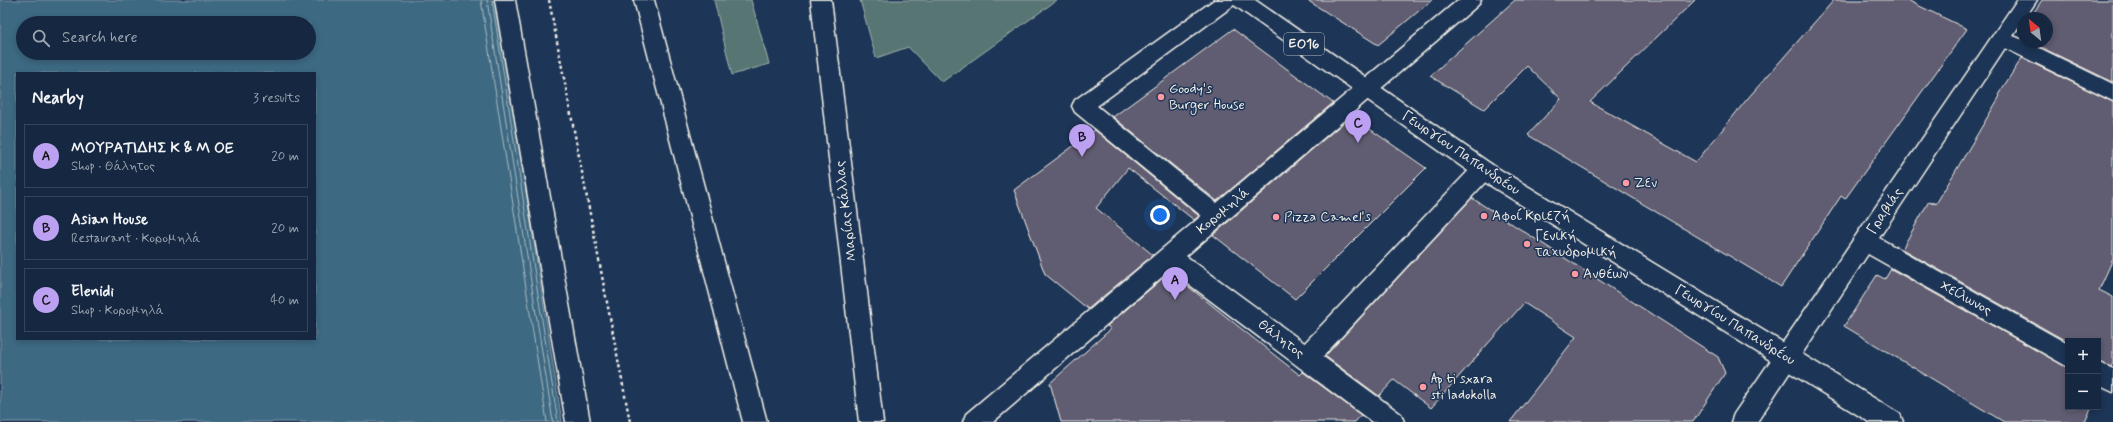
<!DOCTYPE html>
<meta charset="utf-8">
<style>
body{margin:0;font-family:Mynerve,sans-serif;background:#23344c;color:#f1f3f6}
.controls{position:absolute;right:12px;bottom:12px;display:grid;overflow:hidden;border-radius:0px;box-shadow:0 2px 6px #0003}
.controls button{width:36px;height:36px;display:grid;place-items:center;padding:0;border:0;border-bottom:1px solid #35445a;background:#162841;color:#f1f3f6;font:20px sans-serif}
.compass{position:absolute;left:2017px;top:12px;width:36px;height:36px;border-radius:50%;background:#162841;box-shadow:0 2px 6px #0003;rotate:331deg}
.you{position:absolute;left:1160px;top:215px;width:14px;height:14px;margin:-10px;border:3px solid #fff;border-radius:50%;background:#1a73e8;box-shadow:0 0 0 6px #1a73e833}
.badge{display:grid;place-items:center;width:26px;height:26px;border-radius:50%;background:#bca0f2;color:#111;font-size:13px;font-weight:700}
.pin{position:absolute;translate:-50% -33px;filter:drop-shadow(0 1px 2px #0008)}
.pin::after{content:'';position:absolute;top:21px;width:14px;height:12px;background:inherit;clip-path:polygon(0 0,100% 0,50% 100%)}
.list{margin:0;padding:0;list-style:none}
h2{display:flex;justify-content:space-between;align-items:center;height:52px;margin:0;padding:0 16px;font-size:17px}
h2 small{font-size:13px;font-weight:400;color:#9ea6b1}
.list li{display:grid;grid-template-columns:26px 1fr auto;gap:12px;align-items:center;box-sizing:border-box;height:64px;margin:0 8px 8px;padding:0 8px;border:1px solid #35445a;border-radius:0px}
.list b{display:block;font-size:15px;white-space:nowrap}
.list p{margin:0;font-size:13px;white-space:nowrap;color:#9ea6b1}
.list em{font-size:13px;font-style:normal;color:#9ea6b1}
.icon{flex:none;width:22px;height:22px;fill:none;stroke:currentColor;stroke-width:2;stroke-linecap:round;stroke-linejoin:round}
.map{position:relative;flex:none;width:2113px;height:422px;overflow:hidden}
.search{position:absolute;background:#162841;box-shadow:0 2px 6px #0003;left:16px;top:16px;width:300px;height:44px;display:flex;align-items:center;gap:10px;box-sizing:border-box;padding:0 14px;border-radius:22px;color:#9ea6b1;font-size:15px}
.panel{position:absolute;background:#162841;box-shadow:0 2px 6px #0003;left:16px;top:72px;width:300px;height:268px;border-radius:0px}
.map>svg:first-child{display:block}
.green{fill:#577573;stroke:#a6b3ae}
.water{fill:#3e6983;stroke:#879fab;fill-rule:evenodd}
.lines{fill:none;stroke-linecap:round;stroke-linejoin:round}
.shore{stroke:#abbbc0;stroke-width:1}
.building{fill:#615c71;stroke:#f4f1e8}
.pedestrian-casing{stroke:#f4f1e8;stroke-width:3}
.minor-casing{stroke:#f4f1e8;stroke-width:3}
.secondary-casing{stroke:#f4f1e8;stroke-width:3}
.primary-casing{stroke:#f4f1e8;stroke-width:3}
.path{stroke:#f4f1e8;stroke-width:2.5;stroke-dasharray:3 3;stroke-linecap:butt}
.pedestrian{fill:#1d3557;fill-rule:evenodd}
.minor{fill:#1d3557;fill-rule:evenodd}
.secondary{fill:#1d3557;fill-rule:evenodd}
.primary{fill:#1d3557;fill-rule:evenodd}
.poi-dot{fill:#ff9aa2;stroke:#1d3557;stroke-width:1.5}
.labels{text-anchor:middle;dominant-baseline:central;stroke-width:3;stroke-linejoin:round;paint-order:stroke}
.shield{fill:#1d3557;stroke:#b4b9bc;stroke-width:1}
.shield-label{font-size:13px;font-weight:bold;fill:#f4f1e8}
.poi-label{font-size:14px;fill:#f4f1e8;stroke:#1d3557;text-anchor:start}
.street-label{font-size:14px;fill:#f4f1e8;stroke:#1d3557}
</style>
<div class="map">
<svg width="2113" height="422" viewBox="0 0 2113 422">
<rect width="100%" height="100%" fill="#1d3557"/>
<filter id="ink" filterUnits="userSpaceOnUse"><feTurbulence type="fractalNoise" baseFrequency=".025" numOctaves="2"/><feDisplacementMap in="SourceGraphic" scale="8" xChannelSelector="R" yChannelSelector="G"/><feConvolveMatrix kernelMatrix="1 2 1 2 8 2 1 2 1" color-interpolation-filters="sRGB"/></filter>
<g filter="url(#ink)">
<g class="green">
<path d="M714 0H751L769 64 732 75Z"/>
<path d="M860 0H1057L942 82 908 47 876 58Z"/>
</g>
<path class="water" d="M0 0H496L562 422H0ZM23 23H309V53H23ZM17 73H315V339H17Z"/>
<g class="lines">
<g class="shore">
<path d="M481 0 547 422"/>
<path d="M487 0 553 422"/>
<path d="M492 0 558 422"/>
</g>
</g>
<g class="building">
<path d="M1307 0H1432L1378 45Z"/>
<path d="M1515 0H1695L1590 102 1696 162 1748 98 1834 0H1907L1967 29 1845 199 1841 196 1781 287 1528 135 1561 99 1527 66 1484 109 1430 76Z"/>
<path d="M2042 0H2113V82L2032 43 2047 42V18H2030Z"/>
<path d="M1233 29 1333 103 1217 201 1113 117Z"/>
<path d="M2022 58 2113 102V259L2099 290 2113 297V363L2111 367 2098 361V341L2068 342 1902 249 1929 201 1936 204 2000 96 1998 95Z"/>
<path d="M1351 116 1426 168 1295 299 1213 235Z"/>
<path d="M1095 130 1199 216 1194 220 1128 168 1096 208 1153 255 1088 309 1045 274 1014 190Z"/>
<path d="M1472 198 1718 357 1725 373 1693 422H1510L1576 337 1524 303 1431 408 1394 380 1379 396 1325 356Z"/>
<path d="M1891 269 2068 368V407H2092L2085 422H2004L1844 326 1877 275 1885 279Z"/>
<path d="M1170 272 1282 361 1300 375 1303 372 1361 415 1355 422H1061L1050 383 1111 329 1107 326Z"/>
</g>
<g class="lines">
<defs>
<g id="pedestrian">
<path d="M495 0H515L590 422H566Z"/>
<path d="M634 0H654L767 422H743Z"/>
<path d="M1214 0H1237L1234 5 1097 106 1225 210 1228 216 1225 222 1217 225 1209 222 1075 112 1072 106 1075 100Z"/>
<path d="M1483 161 1491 164 1494 170 1491 176 1314 366 1306 369 1298 366 1294 358 1298 350 1475 164Z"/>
</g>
<g id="minor">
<path d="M1458 0H1481L1478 5 1186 256 1401 414 1404 422H1372L1170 270 993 422H963L966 414Z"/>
<path d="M2017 0H2037L2025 18H2023V21L2013 36 2023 40V42H2027L2113 84V101L2005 48 1879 238 2068 344V367L1868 254 1757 422H1731L1734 414Z"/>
<path d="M2098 362 2113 369V392L2098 385Z"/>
</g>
<path id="secondary" d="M811 0H831L883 422H859Z"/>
<path id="primary" d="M1231 0H1255L1491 164 1900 414 1903 422H1869L1475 176 1234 5Z"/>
</defs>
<use href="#pedestrian" class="pedestrian-casing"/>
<use href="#minor" class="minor-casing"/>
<use href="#secondary" class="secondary-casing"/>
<use href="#primary" class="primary-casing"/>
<path class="path" d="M549 0 630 422"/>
<use href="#pedestrian" class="pedestrian"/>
<use href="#minor" class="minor"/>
<use href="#secondary" class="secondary"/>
<use href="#primary" class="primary"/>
</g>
</g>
<g class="poi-dot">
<circle cx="1161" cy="97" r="4"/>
<circle cx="1626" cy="183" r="4"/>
<circle cx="1484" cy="216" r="4"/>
<circle cx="1276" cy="217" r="4"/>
<circle cx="1527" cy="244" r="4"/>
<circle cx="1575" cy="274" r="4"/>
<circle cx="1423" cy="387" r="4"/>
</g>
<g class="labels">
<rect class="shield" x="1284" y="33" width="40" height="22" rx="3"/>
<g class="shield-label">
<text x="1304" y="44">ΕΟ16</text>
</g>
<g class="poi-label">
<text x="1169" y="89">Goody's<tspan x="1169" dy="16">Burger House</tspan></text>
<text x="1634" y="183">Ζεν</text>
<text x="1492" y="216">Αφοί Κριεζή</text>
<text x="1284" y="217">Pizza Camel's</text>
<text x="1535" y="236">Γενική<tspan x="1535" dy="16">ταχυδρομική</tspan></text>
<text x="1583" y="274">Ανθέων</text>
<text x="1431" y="379">Ap ti sxara<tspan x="1431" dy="16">sti ladokolla</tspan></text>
</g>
<g class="street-label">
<text transform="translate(1461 153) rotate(34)">Γεωργίου Παπανδρέου</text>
<text transform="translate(846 211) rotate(-97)">Μαρίας Κάλλας</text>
<text transform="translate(1223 211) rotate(-40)">Κορομηλά</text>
<text transform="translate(1885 211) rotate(-56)">Γραβιάς</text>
<text transform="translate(1966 298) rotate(29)">Χείλωνος</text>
<text transform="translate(1735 325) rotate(32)">Γεωργίου Παπανδρέου</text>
<text transform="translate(1281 339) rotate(37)">Θάλητος</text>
</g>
</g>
</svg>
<div class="controls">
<button>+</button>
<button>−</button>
</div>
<svg class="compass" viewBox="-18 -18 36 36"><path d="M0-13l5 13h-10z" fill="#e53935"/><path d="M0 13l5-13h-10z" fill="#9ea6b1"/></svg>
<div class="you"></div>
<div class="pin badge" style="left:1175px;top:300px">A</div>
<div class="pin badge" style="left:1082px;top:157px">B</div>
<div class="pin badge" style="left:1358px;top:143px">C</div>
<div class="search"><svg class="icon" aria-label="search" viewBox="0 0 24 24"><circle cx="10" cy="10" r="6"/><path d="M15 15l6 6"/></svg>Search here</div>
<section class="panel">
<h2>Nearby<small>3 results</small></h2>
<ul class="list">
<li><span class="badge">A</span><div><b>ΜΟΥΡΑΤΙΔΗΣ Κ &amp; Μ ΟΕ</b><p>Shop · Θάλητος</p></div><em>20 m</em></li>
<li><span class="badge">B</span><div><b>Asian House</b><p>Restaurant · Κορομηλά</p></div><em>20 m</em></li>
<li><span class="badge">C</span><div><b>Elenidi</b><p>Shop · Κορομηλά</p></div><em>40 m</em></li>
</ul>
</section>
</div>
